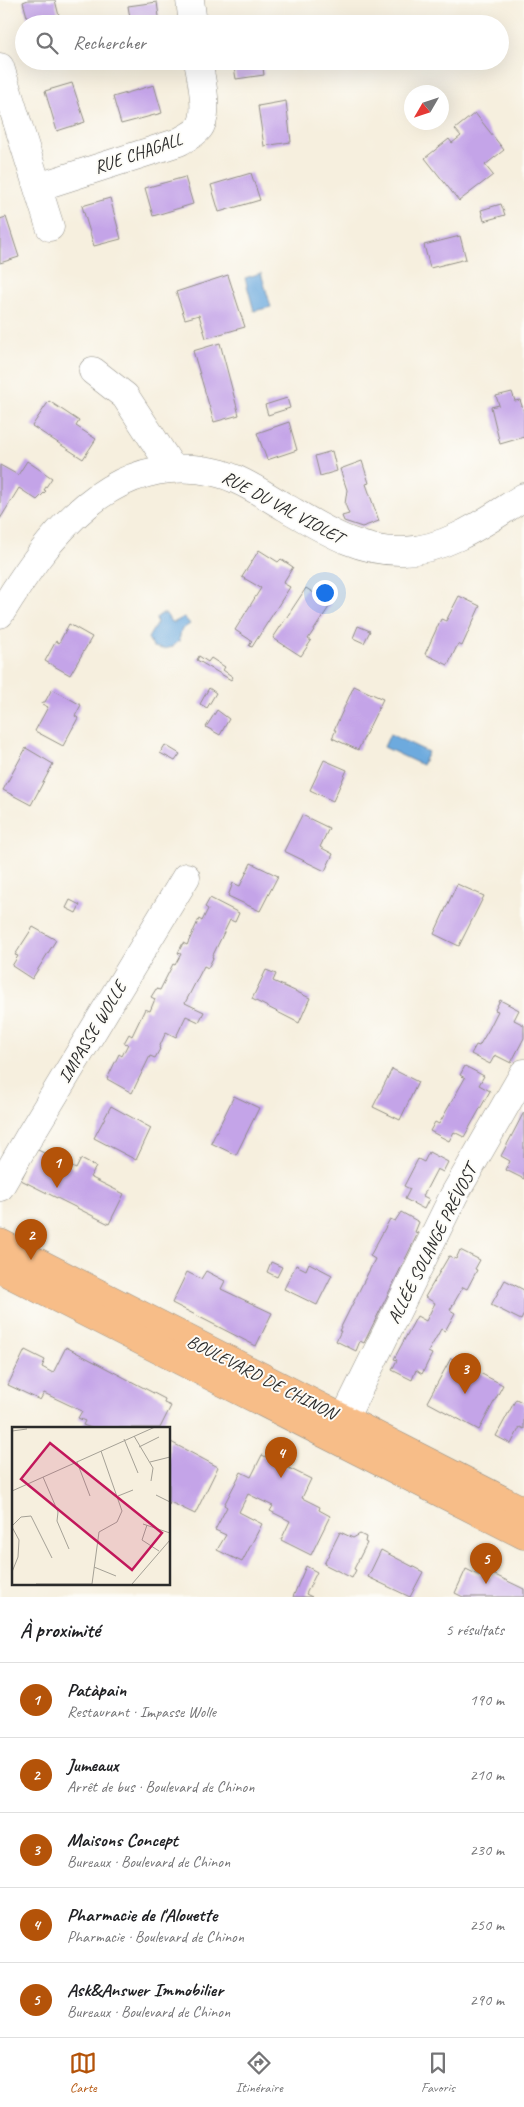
<!DOCTYPE html>
<html lang="fr">
<meta charset="utf-8">
<style>
body{margin:0;font-family:Caveat,sans-serif;background:#f2f2f2;color:#202124}
.compass{position:absolute;left:404px;top:85px;width:45px;height:45px;border-radius:50%;background:#fff;box-shadow:0 5px 20px #0002;rotate:231deg}
.you{position:absolute;left:324px;top:592px;width:18px;height:18px;margin:-12px;border:4px solid #fff;border-radius:50%;background:#1a73e8;box-shadow:0 0 0 8px #1a73e833}
.badge{display:grid;place-items:center;width:32px;height:32px;border-radius:50%;background:#b45309;color:#fff;font-size:16px;font-weight:700}
.pin{position:absolute;translate:-50% -41px;filter:drop-shadow(0 1px 2px #0008)}
.pin::after{content:'';position:absolute;top:26px;width:18px;height:15px;background:inherit;clip-path:polygon(0 0,100% 0,50% 100%)}
.list{margin:0;padding:0;list-style:none}
h2{display:flex;justify-content:space-between;align-items:center;height:65px;margin:0;padding:0 20px;font-size:21px}
h2 small{font-size:16px;font-weight:400;color:#757577}
.list li{display:grid;grid-template-columns:32px 1fr auto;gap:15px;align-items:center;box-sizing:border-box;height:75px;padding:0 20px;border-top:1px solid #e0e0e0}
.list b{display:block;font-size:19px;white-space:nowrap}
.list p{margin:0;font-size:16px;white-space:nowrap;color:#757577}
.list em{font-size:16px;font-style:normal;color:#757577}
.icon{flex:none;width:28px;height:28px;fill:none;stroke:currentColor;stroke-width:2;stroke-linecap:round;stroke-linejoin:round}
.map{position:relative;flex:none;width:524px;height:1597px;overflow:hidden}
.search{position:absolute;background:#fff;box-shadow:0 5px 20px #0002;left:15px;right:15px;top:15px;height:55px;display:flex;align-items:center;gap:12px;box-sizing:border-box;padding:0 18px;border-radius:28px;color:#757577;font-size:19px}
.sheet{height:440px;background:#fff}
nav{display:flex;justify-content:space-around;align-items:center;box-sizing:border-box;height:70px;border-top:1px solid #e0e0e0;background:#fff;font-size:14px;color:#757577}
nav a{display:grid;justify-items:center;gap:2px}
nav .on{color:#b45309}
.map>svg:first-child{display:block}
.water{fill:#6daade;stroke:#4c6a84}
.building{fill:#c4a4e8}
.lines{fill:none;stroke-linecap:round;stroke-linejoin:round}
.minor-casing{stroke:#908d84;stroke-width:29}
.major-casing{stroke:#908d84;stroke-width:29}
.minor{stroke:#fff;stroke-width:28}
.major{stroke:#f7bd88;stroke-width:28}
.labels{text-anchor:middle;dominant-baseline:central;stroke-width:4;stroke-linejoin:round;paint-order:stroke}
.street-label{font-size:18px;fill:#2b2b2b;stroke:#fdfcf7}
.inset-road{fill:none;stroke:#a5a196;stroke-width:1}
.view{fill:#c2185b;fill-opacity:0.15;stroke:#c2185b;stroke-width:2.5}
.inset-edge{fill:none;stroke:#2b2b2b;stroke-width:2.5}
</style>
<div class="map">
<svg width="524" height="1597" viewBox="0 0 524 1597">
<rect width="100%" height="100%" fill="#fdfcf7"/>
<filter id="ink" filterUnits="userSpaceOnUse"><feTurbulence type="fractalNoise" baseFrequency=".02" numOctaves="2"/><feDisplacementMap in="SourceGraphic" scale="10" xChannelSelector="R" yChannelSelector="G"/><feConvolveMatrix kernelMatrix="1 2 1 2 8 2 1 2 1" color-interpolation-filters="sRGB"/></filter>
<filter id="wash" filterUnits="userSpaceOnUse"><feTurbulence type="fractalNoise" baseFrequency=".0096" numOctaves="4" result="noise"/><feDisplacementMap in="SourceGraphic" scale="20" xChannelSelector="R" yChannelSelector="G"/><feGaussianBlur stdDeviation="1.12" result="paint"/><feColorMatrix in="noise" values="0 0 0 0 0 0 0 0 0 0 0 0 0 0 0 0 0 1.4 0 .05"/><feComposite in="paint" operator="in"/></filter>
<g filter="url(#wash)">
<rect width="100%" height="100%" fill="#f6efde"/>
<g class="water">
<path d="M261 273 271 307 254 311 245 278Z"/>
<path d="M161 614H166L171 622H175L184 617 190 624 181 630 179 641 172 647 163 649 153 647 148 638 157 623 156 618Z"/>
<path d="M390 734 428 752 422 765 384 747Z"/>
</g>
<g id="blocks">
<g class="building">
<path d="M28 0H55L61 24H29L23 2Z"/>
<path d="M157 2 160 24H131L128 6Z"/>
<path d="M233 61H262L264 75 236 79Z"/>
<path d="M72 83 85 122 57 131 45 91Z"/>
<path d="M154 85 162 113 121 124 113 97Z"/>
<path d="M286 101 291 142 264 146 258 106Z"/>
<path d="M475 113 504 150 485 165 493 175 459 201 425 158 449 139 452 143 461 136 455 129Z"/>
<path d="M251 173 260 200 219 212 211 185Z"/>
<path d="M185 177 193 204 153 216 145 188Z"/>
<path d="M110 198 121 239 94 246 82 206Z"/>
<path d="M501 204 505 215 484 221 481 210Z"/>
<path d="M6 217 19 257 0 263V219Z"/>
<path d="M460 236 466 259 430 268 424 245Z"/>
<path d="M228 275 245 327 206 338 199 315 185 319 176 292Z"/>
<path d="M220 343 239 415 214 422 193 351Z"/>
<path d="M512 392 515 401 520 400 524 412V437L500 444 491 407 499 405 496 396Z"/>
<path d="M287 398 290 408 268 415 265 405Z"/>
<path d="M49 401 79 421 76 426 96 439 83 459 32 426Z"/>
<path d="M289 422 297 450 267 460 257 433Z"/>
<path d="M332 451 337 471 320 476 315 456Z"/>
<path d="M27 461 52 478 44 490 46 491 37 500 19 488 0 519V465L18 475Z"/>
<path d="M362 461 369 483 366 484 379 521 362 527 344 521 342 516 349 514 345 504 347 490 340 469Z"/>
<path d="M259 550 278 562 281 559 293 567 283 583 290 587 252 647 249 646 252 641 235 630 261 588 242 577Z"/>
<path d="M306 588 331 604 308 639 311 641 301 656 273 638Z"/>
<path d="M459 596 480 606 462 646 458 644 448 665 425 654 441 619 446 621Z"/>
<path d="M69 624 92 637 70 675 45 661 56 641 59 643Z"/>
<path d="M358 626 370 631 364 643 353 638Z"/>
<path d="M199 656 208 662 211 658 225 667 223 670 233 677 231 680 197 660Z"/>
<path d="M354 686 383 699 358 750 332 738 336 730H334Z"/>
<path d="M209 688 216 693 207 708 200 704Z"/>
<path d="M52 689 81 705 75 716 78 718 63 746 35 731 48 707 42 704 43 702H45Z"/>
<path d="M217 710 229 719 220 735 206 727Z"/>
<path d="M165 745 180 754 175 761 160 753Z"/>
<path d="M26 748 53 764 31 805 3 790Z"/>
<path d="M324 760 347 770 333 801 310 790Z"/>
<path d="M302 815 329 828 320 847 333 854 325 871 284 851Z"/>
<path d="M251 863 278 876 260 911 228 896 233 883 240 886Z"/>
<path d="M457 884 484 896 459 946 434 934Z"/>
<path d="M210 898 239 913 235 922 230 920 212 957 213 958 208 968 204 966 185 1003 204 1012 199 1022 186 1016 176 1037 166 1032 159 1048 160 1049 155 1058 150 1056 132 1093 107 1079 119 1054 122 1056 128 1044 124 1043 129 1034 132 1036 145 1009 150 1011 155 999 151 997 156 989 160 990 173 964 175 965 181 954 178 953 183 943 187 945 199 919 202 921 208 909 205 907Z"/>
<path d="M70 900 80 905 76 913 66 908Z"/>
<path d="M33 927 56 940 32 979 12 966 18 956 15 955Z"/>
<path d="M266 970 276 974 273 981 310 998 299 1023 252 999Z"/>
<path d="M500 1000 519 1010 514 1020 524 1025V1038L511 1063 495 1055 490 1064 471 1054 476 1045 479 1046 489 1029 498 1011 495 1010Z"/>
<path d="M465 1066 484 1076 479 1085 490 1091 464 1137 454 1132 449 1141 430 1131 435 1122 439 1124 465 1078 460 1075Z"/>
<path d="M392 1069 418 1082 400 1120 373 1107Z"/>
<path d="M234 1096 259 1108 236 1155 211 1143Z"/>
<path d="M111 1106 151 1128 136 1160 94 1138Z"/>
<path d="M524 1112V1179L506 1170 510 1161 501 1156Z"/>
<path d="M36 1149 76 1169 81 1159 96 1167 90 1177 124 1194 109 1224 21 1180Z"/>
<path d="M429 1152 448 1162 443 1172 437 1169 423 1196 429 1199 424 1209 405 1199 410 1189 404 1186 418 1159 424 1162Z"/>
<path d="M401 1212 419 1222 415 1232 418 1233 364 1343 360 1341 356 1351 336 1341 341 1331H339L375 1259 370 1256 390 1219 395 1221Z"/>
<path d="M460 1250 480 1260 475 1269 477 1270 467 1289 463 1287 450 1310 455 1313 445 1331 441 1329 428 1352 432 1354 422 1374 416 1370 412 1380 392 1370 397 1360 394 1359 417 1316 426 1321 435 1303 425 1297 449 1256 456 1259Z"/>
<path d="M271 1262 282 1267 277 1277 267 1272Z"/>
<path d="M309 1263 332 1275 317 1305 284 1289 296 1265 306 1270Z"/>
<path d="M206 1271 225 1281 221 1289 272 1313 256 1346 172 1303 187 1272 201 1279Z"/>
<path d="M505 1280 524 1290V1314L521 1320 491 1305Z"/>
<path d="M66 1347 165 1399 164 1403 171 1406 160 1428H91L83 1425 85 1421 78 1418 82 1411 44 1393 40 1400 8 1385 25 1350 45 1360 42 1367 53 1373Z"/>
<path d="M451 1358 503 1385 479 1430 427 1402Z"/>
<path d="M516 1399 524 1403V1429L520 1427 511 1444 496 1436Z"/>
<path d="M169 1441 218 1467 195 1514 170 1502 169 1505Z"/>
<path d="M262 1455 311 1479 302 1498 320 1507 319 1510 330 1516 311 1555 281 1540 290 1521 270 1511 273 1506 248 1494 239 1512 262 1524 242 1562 217 1550 226 1535 215 1530 227 1507 224 1505 241 1472 251 1477Z"/>
<path d="M340 1532 353 1538 360 1534 366 1537 365 1542 367 1543 354 1569 356 1570 352 1578 324 1564Z"/>
<path d="M381 1550 423 1572 410 1597 368 1577Z"/>
<path d="M306 1566 317 1572 306 1594 312 1597H293Z"/>
<path d="M466 1569 480 1576 481 1573 491 1578 493 1574 524 1589V1597H463L455 1593Z"/>
</g>
</g>
</g>
<g filter="url(#ink)">
<use href="#blocks" fill-opacity="0" stroke="#908d84" stroke-width="1"/>
<g class="lines">
<defs>
<g id="minor">
<path d="M190 0 193 24"/>
<path d="M0 67 50 227"/>
<path d="M38 187 179 142C187 137 197 133 201 125 209 110 201 78 198 61"/>
<path d="M93 371 125 396 172 468"/>
<path d="M0 614C48 536 111 450 214 472 239 477 264 495 285 507 323 529 359 553 404 551 450 549 487 520 524 497"/>
<path d="M0 1187 30 1135 186 877"/>
<path d="M344 1419 454 1195 524 1073"/>
</g>
<g id="major">
<path d="M0 1243 524 1511"/>
<path d="M0 1269 524 1535"/>
</g>
</defs>
<use href="#minor" class="minor-casing"/>
<use href="#major" class="major-casing"/>
<use href="#minor" class="minor"/>
<use href="#major" class="major"/>
</g>
</g>
<g class="labels">
<g class="street-label">
<text transform="translate(138 153) rotate(-19)">RUE CHAGALL</text>
<text transform="translate(283 507) rotate(28)">RUE DU VAL VIOLET</text>
<text transform="translate(92 1032) rotate(-59)">IMPASSE WOLLE</text>
<text transform="translate(432 1244) rotate(-63)">ALLÉE SOLANGE PRÉVOST</text>
<text transform="translate(262 1377) rotate(27)">BOULEVARD DE CHINON</text>
</g>
</g>
<g transform="translate(12 1427)">
<rect width="158" height="158" fill="#f6efde"/>
<path class="inset-road" d="M0 4 15 2M122 9 141 41 139 54M112 12 126 46M127 20 147 10M65 35 78 69M138 35 158 30M31 50 46 85 45 94 57 122M0 64 143 0M144 68 158 75M106 69 121 63M131 97 158 106M135 98 130 113 147 124M0 99 9 90 19 89 40 131M0 100 7 113 6 130 0 145M82 140 104 149M24 157H80M80 157 87 105 105 95 110 84 89 24M120 157 158 113"/>
<path class="view" d="M38 16 150 106 120 143 9 52Z"/>
<rect width="158" height="158" class="inset-edge"/>
</g>
</svg>
<svg class="compass" viewBox="-18 -18 36 36"><path d="M0-13l5 13h-10z" fill="#e53935"/><path d="M0 13l5-13h-10z" fill="#757577"/></svg>
<div class="you"></div>
<div class="pin badge" style="left:57px;top:1188px">1</div>
<div class="pin badge" style="left:31px;top:1260px">2</div>
<div class="pin badge" style="left:465px;top:1394px">3</div>
<div class="pin badge" style="left:281px;top:1478px">4</div>
<div class="pin badge" style="left:486px;top:1584px">5</div>
<div class="search"><svg class="icon" aria-label="search" viewBox="0 0 24 24"><circle cx="10" cy="10" r="6"/><path d="M15 15l6 6"/></svg>Rechercher</div>
</div>
<section class="sheet">
<h2>À proximité<small>5 résultats</small></h2>
<ul class="list">
<li><span class="badge">1</span><div><b>Patàpain</b><p>Restaurant · Impasse Wolle</p></div><em>190 m</em></li>
<li><span class="badge">2</span><div><b>Jumeaux</b><p>Arrêt de bus · Boulevard de Chinon</p></div><em>210 m</em></li>
<li><span class="badge">3</span><div><b>Maisons Concept</b><p>Bureaux · Boulevard de Chinon</p></div><em>230 m</em></li>
<li><span class="badge">4</span><div><b>Pharmacie de l'Alouette</b><p>Pharmacie · Boulevard de Chinon</p></div><em>250 m</em></li>
<li><span class="badge">5</span><div><b>Ask&amp;Answer Immobilier</b><p>Bureaux · Boulevard de Chinon</p></div><em>290 m</em></li>
</ul>
</section>
<nav>
<a class="on"><svg class="icon" aria-label="map" viewBox="0 0 24 24"><path d="M3 6l6-2 6 2 6-2v14l-6 2-6-2-6 2zM9 4v14M15 6v14"/></svg>Carte</a>
<a><svg class="icon" aria-label="directions" viewBox="0 0 24 24"><path d="M12 3l9 9-9 9-9-9zM9 14v-3h6M13 9l2 2-2 2"/></svg>Itinéraire</a>
<a><svg class="icon" aria-label="saved" viewBox="0 0 24 24"><path d="M7 4h10v16l-5-4-5 4z"/></svg>Favoris</a>
</nav>
